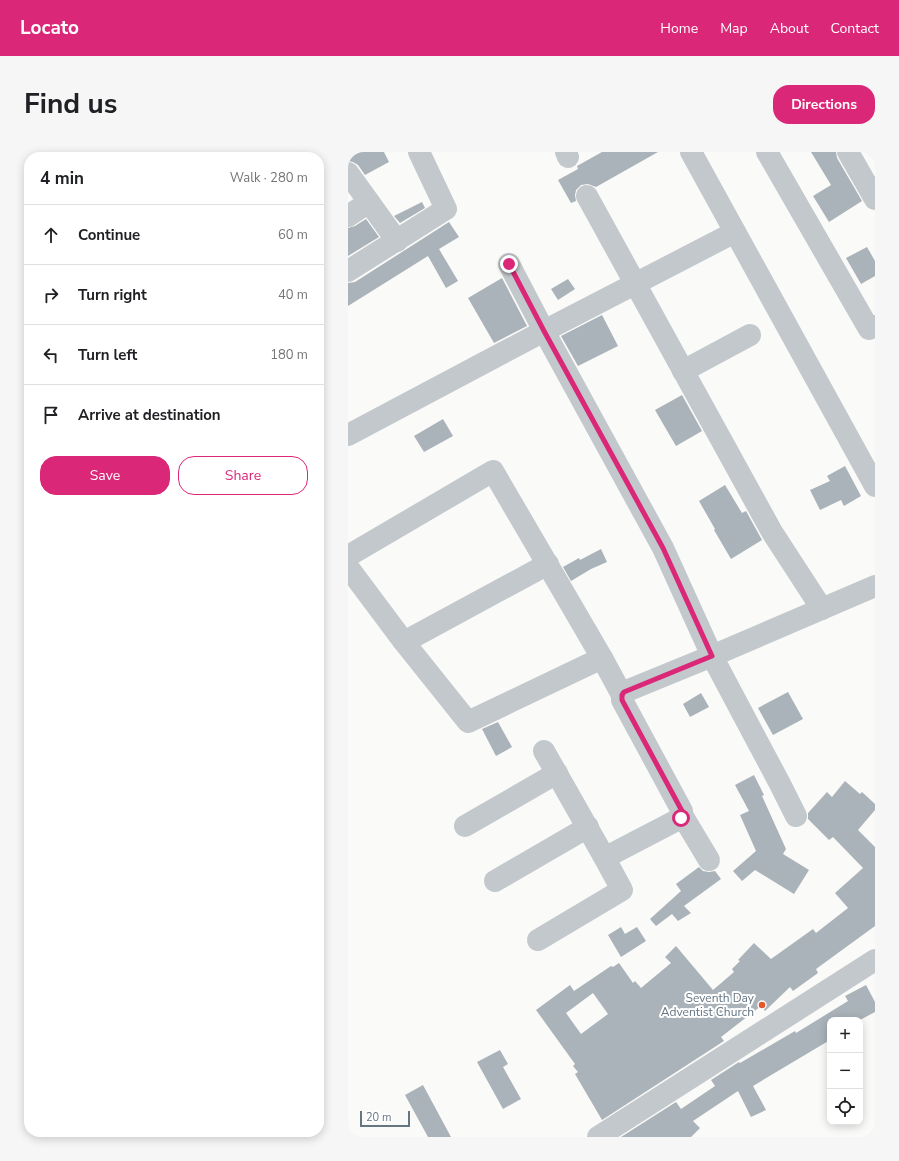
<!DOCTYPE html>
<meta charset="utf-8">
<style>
body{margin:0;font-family:"Nunito Sans",sans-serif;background:#f6f6f6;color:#202124}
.controls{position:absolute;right:12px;bottom:12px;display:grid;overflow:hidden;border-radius:8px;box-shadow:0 2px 10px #0003}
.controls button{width:36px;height:36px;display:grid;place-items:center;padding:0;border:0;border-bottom:1px solid #e0e0e0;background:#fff;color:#202124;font:20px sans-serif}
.scale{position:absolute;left:12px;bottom:10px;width:50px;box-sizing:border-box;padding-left:4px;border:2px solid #657683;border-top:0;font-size:11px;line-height:14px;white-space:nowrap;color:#657683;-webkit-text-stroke:3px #fff;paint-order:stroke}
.stop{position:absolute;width:12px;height:12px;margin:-9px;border:3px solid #db2777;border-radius:50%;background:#fff}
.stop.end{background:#db2777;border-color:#fff;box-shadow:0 1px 4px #0008}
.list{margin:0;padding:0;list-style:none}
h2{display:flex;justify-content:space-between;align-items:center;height:52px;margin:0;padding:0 16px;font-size:17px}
h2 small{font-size:13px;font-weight:400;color:#757577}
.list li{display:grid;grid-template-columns:26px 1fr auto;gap:12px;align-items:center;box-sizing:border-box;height:60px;padding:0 16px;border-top:1px solid #e0e0e0}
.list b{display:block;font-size:15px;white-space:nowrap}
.list em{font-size:13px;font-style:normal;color:#757577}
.actions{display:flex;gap:8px;padding:12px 16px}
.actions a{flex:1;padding:9px 0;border:1px solid #db2777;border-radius:16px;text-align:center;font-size:14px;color:#db2777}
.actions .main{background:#db2777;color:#fff}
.icon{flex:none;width:22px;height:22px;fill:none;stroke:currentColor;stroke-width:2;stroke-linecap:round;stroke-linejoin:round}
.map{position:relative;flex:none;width:527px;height:985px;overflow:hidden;border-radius:16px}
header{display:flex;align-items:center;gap:24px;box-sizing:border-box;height:56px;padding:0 20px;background:#db2777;color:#fff}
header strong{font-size:19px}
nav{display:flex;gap:22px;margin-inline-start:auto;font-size:14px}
.intro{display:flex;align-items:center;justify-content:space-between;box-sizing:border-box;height:96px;padding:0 24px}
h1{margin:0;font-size:28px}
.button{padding:10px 18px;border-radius:16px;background:#db2777;color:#fff;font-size:14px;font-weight:700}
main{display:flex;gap:24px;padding:0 24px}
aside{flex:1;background:#fff;border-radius:16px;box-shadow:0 2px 10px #0003}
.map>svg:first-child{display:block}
.building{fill:#aab3b9;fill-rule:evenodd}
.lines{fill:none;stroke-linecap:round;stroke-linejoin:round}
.minor{stroke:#c3c8cc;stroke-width:22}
.route{stroke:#db2777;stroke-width:5}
.poi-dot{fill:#e4572e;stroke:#fff;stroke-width:1.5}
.labels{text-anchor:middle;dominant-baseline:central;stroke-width:4;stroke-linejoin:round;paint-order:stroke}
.poi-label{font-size:12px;fill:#657683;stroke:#fff;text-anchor:end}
</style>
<header>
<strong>Locato</strong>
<nav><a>Home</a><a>Map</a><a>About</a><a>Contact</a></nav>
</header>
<div class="intro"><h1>Find us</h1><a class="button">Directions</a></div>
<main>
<aside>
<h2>4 min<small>Walk · 280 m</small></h2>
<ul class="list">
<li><svg class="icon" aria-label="ahead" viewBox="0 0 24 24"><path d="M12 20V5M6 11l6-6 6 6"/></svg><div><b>Continue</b></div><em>60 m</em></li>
<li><svg class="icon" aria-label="right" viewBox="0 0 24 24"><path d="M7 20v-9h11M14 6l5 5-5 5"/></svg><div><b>Turn right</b></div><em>40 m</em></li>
<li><svg class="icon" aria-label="left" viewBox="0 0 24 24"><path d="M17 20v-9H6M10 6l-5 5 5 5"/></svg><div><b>Turn left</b></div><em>180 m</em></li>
<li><svg class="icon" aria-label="arrive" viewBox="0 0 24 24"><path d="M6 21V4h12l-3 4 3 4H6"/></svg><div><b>Arrive at destination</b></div></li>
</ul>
<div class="actions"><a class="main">Save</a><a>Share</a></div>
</aside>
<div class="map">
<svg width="527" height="985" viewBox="0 0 527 985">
<rect width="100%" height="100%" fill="#fafaf8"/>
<g class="building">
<path d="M0 0H36L41 10 17 23 10 13 5 10 0 9Z"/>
<path d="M254 0H310L248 35 240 32 233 33 228 38 227 43 228 49 223 51 210 28 230 17 229 14Z"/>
<path d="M463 0H488L489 6 514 49 481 70 465 44 483 33Z"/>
<path d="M74 50 77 56 52 71 46 64Z"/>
<path d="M18 67 31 85 0 104V76L7 74Z"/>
<path d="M101 70 111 85 91 97 110 129 98 136 80 104 0 154V131L7 130Z"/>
<path d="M519 95 527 109V124L513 132 498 106Z"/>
<path d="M154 126 179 174 146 191 120 146Z"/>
<path d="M220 127 227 137 210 148 203 137Z"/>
<path d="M254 163 270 194 230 214 213 184Z"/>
<path d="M334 243 354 279 328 294 307 258Z"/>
<path d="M95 267 105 284 76 300 66 284Z"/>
<path d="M497 314 513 344 496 354 493 348 472 358 462 338 482 329 479 324Z"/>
<path d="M377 333 394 361 398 359 414 388 383 407 366 378 367 377 351 349Z"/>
<path d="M253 397 259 410 243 417 223 429 215 415 231 406 232 408Z"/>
<path d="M440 540 455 567 425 583 410 556Z"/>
<path d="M353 541 361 555 342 565 335 552Z"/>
<path d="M150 570 164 595 148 604 134 577Z"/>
<path d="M406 623 416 643 414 644 438 697 435 702 461 718 446 742 407 718 394 729 385 719 408 699 392 663 401 659 387 633Z"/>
<path d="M497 629 512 642 514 640 527 652V658L510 678 527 695V774L468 817 470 821 445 839 442 835 417 859 413 854 373 885 376 889 254 968 227 922 230 920 225 914 227 912 188 858 222 833 226 839 263 814 265 815 271 811 285 831 287 829 293 836 323 811 317 805 328 794 365 838 386 820 384 817 392 809 390 808 406 791 423 807 465 777 468 781 500 756 487 741 515 716 485 685 481 688 460 667V661L479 640 484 645ZM245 841 260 862 233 882 218 861Z"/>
<path d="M351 715 355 719 361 720 367 719 373 727 336 754 343 761 330 769 324 762 308 774 302 767 333 739 328 732Z"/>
<path d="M273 775 277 782 289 775 298 789 273 805 260 783Z"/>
<path d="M518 833 527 850V860L512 868H482V888L405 934 418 958 403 965 390 939 345 969 352 976 343 985H273L328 950 333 957 367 934 363 928 391 910 392 911 404 904 447 879 448 881 500 849 497 844Z"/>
<path d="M152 898 160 912 155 915 173 947 155 957 129 910Z"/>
<path d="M75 933 103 985H80L57 943Z"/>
</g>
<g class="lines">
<g class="minor">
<path d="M218 0 220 5"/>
<path d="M343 0 527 334"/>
<path d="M419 0 521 177 527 174"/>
<path d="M500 0 527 47"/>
<path d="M0 21 49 89"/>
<path d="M239 44 424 380 474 457"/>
<path d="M0 64 21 50"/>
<path d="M161 112 196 179 315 396 364 504 432 632 448 664"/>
<path d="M0 119 98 57 71 0"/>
<path d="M335 219 402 183"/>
<path d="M0 283 196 179 387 80"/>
<path d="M0 404 145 319 254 506 274 543"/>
<path d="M0 415 56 490 200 412"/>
<path d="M56 490 120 570 254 506"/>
<path d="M196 599 255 703H262L333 666 334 659 274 548V543L276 540 364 504 527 434"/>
<path d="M334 663 361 708"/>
<path d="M117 674 209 621"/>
<path d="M147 729 240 675"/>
<path d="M190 788 274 738 255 703"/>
<path d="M250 985 527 808"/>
</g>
</g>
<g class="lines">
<path class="route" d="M161 112 196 179 315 396 364 504 276 540 274 543V548L334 659 333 666"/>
</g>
<circle class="poi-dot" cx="414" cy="853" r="4"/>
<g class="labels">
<g class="poi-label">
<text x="406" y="846">Seventh Day<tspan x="406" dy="14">Adventist Church</tspan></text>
</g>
</g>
</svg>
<div class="controls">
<button>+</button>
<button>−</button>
<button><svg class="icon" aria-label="locate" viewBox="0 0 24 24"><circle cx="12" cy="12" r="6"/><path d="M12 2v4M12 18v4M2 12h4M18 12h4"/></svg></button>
</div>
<div class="scale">20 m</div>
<div class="stop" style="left:333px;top:666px"></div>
<div class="stop end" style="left:161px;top:112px"></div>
</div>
</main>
